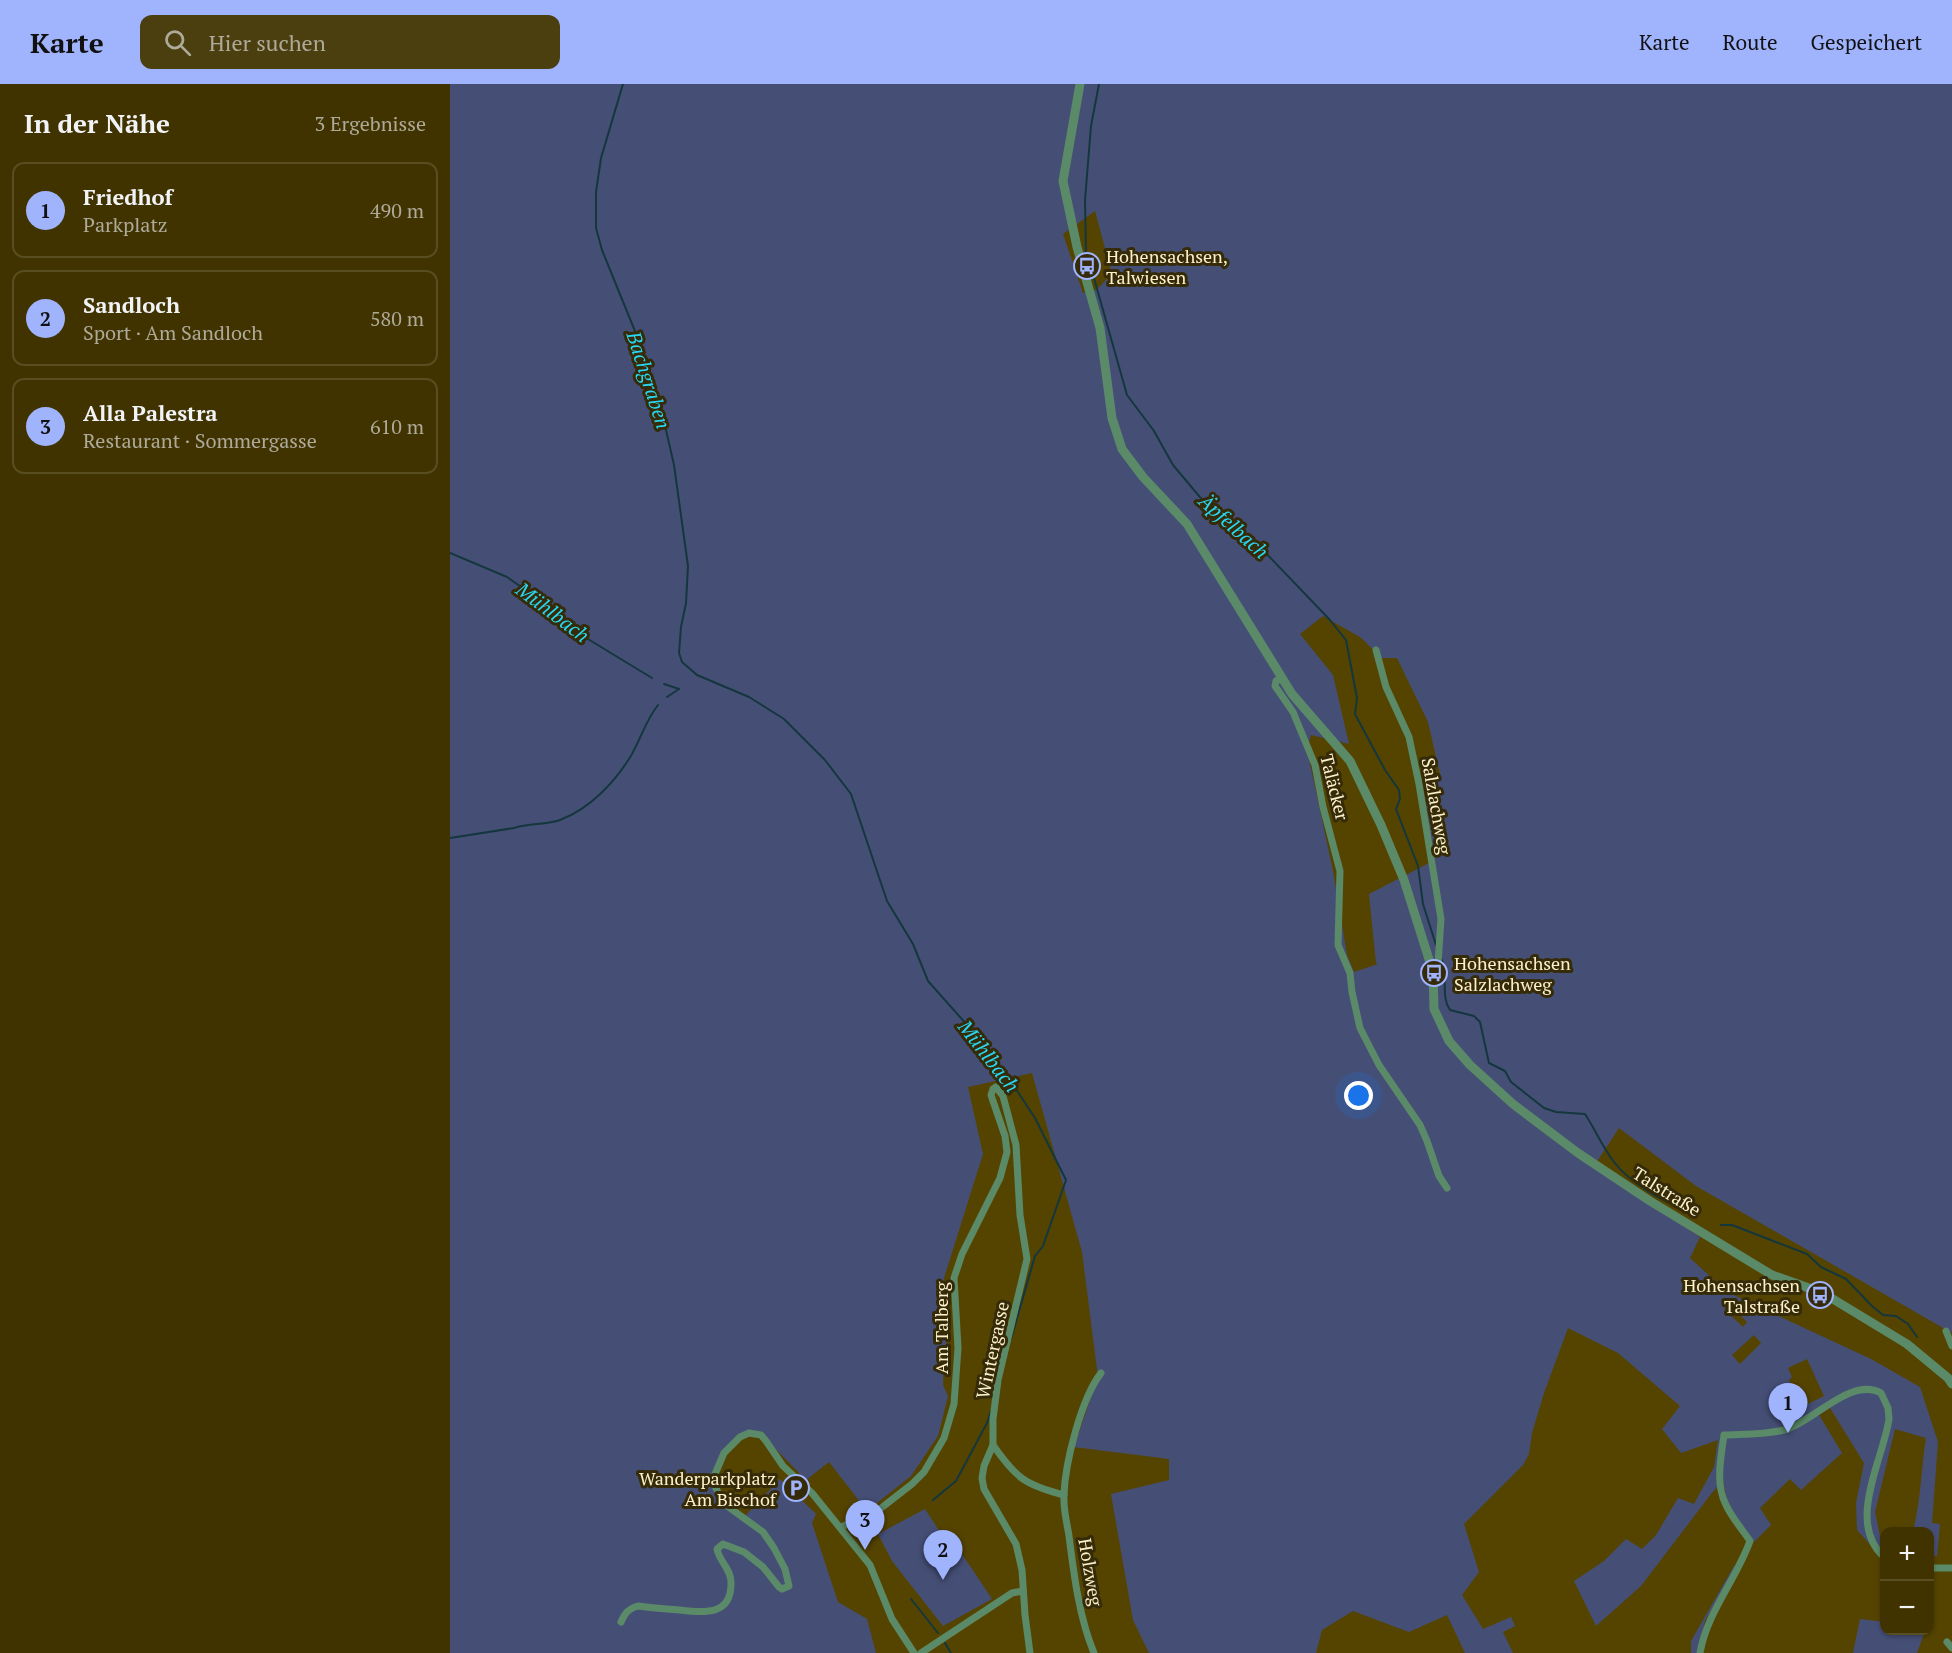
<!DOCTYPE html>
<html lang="de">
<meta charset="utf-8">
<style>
body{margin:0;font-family:"PT Serif",serif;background:#4b3f0f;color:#f1f3f6}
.controls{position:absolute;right:18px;bottom:18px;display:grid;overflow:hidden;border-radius:12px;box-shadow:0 2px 4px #0004}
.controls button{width:54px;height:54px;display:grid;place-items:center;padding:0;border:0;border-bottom:2px solid #594e22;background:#403300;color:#f1f3f6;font:30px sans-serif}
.you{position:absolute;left:909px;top:1012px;width:21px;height:21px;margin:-15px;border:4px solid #fff;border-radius:50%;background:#1a73e8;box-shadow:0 0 0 9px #1a73e833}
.badge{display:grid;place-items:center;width:39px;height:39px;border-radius:50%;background:#a0b3fd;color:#111;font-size:20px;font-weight:700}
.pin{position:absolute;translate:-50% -50px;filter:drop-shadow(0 2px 3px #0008)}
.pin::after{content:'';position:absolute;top:32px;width:21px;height:18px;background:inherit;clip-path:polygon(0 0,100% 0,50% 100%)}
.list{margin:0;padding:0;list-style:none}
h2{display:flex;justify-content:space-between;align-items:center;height:78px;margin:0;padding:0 24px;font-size:26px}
h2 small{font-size:20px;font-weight:400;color:#aeaa99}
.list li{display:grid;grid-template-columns:39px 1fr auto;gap:18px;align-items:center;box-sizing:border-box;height:96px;margin:0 12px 12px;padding:0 12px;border:2px solid #594e22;border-radius:12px}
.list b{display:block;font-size:22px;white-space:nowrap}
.list p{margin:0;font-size:20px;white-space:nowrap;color:#aeaa99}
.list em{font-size:20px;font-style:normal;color:#aeaa99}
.icon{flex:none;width:33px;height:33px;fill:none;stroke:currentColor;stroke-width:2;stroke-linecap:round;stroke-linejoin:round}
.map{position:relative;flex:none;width:1502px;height:1569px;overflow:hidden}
header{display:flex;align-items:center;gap:36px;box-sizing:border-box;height:84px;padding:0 30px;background:#a0b3fd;color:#111}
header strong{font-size:28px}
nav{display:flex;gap:33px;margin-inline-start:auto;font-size:21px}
.search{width:420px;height:54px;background:#4b3f0f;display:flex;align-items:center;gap:15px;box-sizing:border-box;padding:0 21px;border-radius:12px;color:#aeaa99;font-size:22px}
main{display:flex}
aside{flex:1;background:#403300}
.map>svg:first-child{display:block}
.green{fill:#454f76;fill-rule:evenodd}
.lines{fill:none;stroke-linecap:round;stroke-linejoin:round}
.stream{stroke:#14373e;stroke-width:2}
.minor{stroke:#5b8a68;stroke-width:7}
.tertiary{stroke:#5b8a68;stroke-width:9}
.labels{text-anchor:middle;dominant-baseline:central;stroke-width:6;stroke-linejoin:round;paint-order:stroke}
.poi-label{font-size:18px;fill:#fdf1cb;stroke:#352b09;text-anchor:start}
.street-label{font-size:18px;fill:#fdf1cb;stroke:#352b09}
.water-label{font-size:20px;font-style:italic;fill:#29d6f3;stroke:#352b09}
</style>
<header>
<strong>Karte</strong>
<div class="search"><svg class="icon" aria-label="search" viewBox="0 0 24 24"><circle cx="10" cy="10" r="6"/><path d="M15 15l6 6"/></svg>Hier suchen</div>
<nav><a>Karte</a><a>Route</a><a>Gespeichert</a></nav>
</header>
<main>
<aside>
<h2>In der Nähe<small>3 Ergebnisse</small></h2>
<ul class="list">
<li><span class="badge">1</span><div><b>Friedhof</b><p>Parkplatz</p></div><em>490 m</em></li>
<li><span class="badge">2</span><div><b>Sandloch</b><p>Sport · Am Sandloch</p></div><em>580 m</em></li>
<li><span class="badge">3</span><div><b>Alla Palestra</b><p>Restaurant · Sommergasse</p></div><em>610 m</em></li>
</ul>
</aside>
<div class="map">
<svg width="1502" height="1569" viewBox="0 0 1502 1569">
<rect width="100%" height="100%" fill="#540"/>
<g class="green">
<path d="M0 0H1502V1249L1246 1102 1169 1044 1144 1082 1250 1153 1240 1174 1277 1208 1421 1275 1470 1303 1488 1358 1482 1439 1490 1440 1487 1472 1480 1471V1448L1463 1447C1471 1417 1471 1385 1476 1354L1445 1345 1425 1428 1431 1456 1434 1458V1476L1407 1446 1406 1419 1414 1379 1380 1324 1369 1331 1392 1369 1351 1406 1340 1395 1310 1424 1321 1441 1304 1458 1278 1421 1273 1397 1261 1410 1191 1502 1146 1542 1124 1497 1154 1477 1176 1455 1192 1465 1206 1451 1228 1414 1244 1420 1264 1383 1268 1356 1231 1369 1212 1345 1230 1322 1168 1269 1118 1244 1094 1309 1082 1349 1079 1370 1073 1381 1014 1440 1029 1488 1012 1511 1033 1545 1061 1533 1065 1542 1053 1548 1063 1569H1015L997 1531 959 1548 903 1527 872 1546 866 1569H699L683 1536 661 1410 719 1396V1375L624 1363 648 1293 632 1168 582 989 518 1003 533 1070 494 1194 498 1254 494 1267 493 1301 498 1312 488 1352 461 1392 417 1427 379 1378 356 1396 312 1351 296 1352 269 1374 258 1397 279 1420 295 1432 330 1395 366 1430 362 1439 388 1518 417 1535 426 1569H0ZM645 127 662 190 646 206 633 209 613 150ZM873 532 910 553 932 574H947L978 638 990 690 974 701 983 777 919 810 926 879 928 880 904 888 897 871 883 787 859 675 855 667 856 668 861 651 899 660 883 591 850 550ZM1279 1220 1297 1238 1293 1243 1274 1225ZM1304 1251 1311 1259 1290 1280 1282 1271ZM1357 1275 1374 1312 1352 1323 1339 1296 1342 1293 1338 1284Z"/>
<path d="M475 1425 490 1448 496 1446 542 1515 493 1542 442 1477 428 1450Z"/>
<path d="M1284 1482 1286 1483 1255 1537 1247 1569H1241V1557Z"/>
<path d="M1410 1535 1434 1538V1546L1475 1547 1467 1569H1403Z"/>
</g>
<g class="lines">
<g class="stream">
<path d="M173 0 151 74 146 108V144L152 166 189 257 209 315 224 381 238 482 236 519 231 543 229 569 232 578 247 591 299 613 334 635 375 676 401 710 437 817 463 860 478 897 534 960 562 999 585 1034 616 1096 593 1162 585 1172 561 1255"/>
<path d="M640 182 636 169 635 116 641 42 649 0"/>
<path d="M642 187 677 311 704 347 723 381 765 431 810 463 880 536 896 556 907 614 905 630 935 686 949 706 950 715 946 725 968 782 973 820 986 861"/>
<path d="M0 469 57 493 77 507 110 538 202 594"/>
<path d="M214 600 229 605"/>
<path d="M217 613 229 605"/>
<path d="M0 754 64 744C79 739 96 741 110 736 140 725 166 697 182 670 191 654 196 636 208 621"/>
<path d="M991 874C999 892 990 912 1000 926L1024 932 1030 938 1039 979 1055 987 1061 998 1094 1024 1106 1028 1135 1030C1145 1045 1153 1064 1164 1078 1182 1101 1212 1116 1238 1128"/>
<path d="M1271 1141H1282L1357 1170 1371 1183 1396 1195 1422 1222 1433 1231 1446 1232 1458 1240 1467 1253"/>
<path d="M483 1416 506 1397 537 1339 541 1327"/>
<path d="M461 1515 488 1549"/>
<path d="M495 1559 501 1569"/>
</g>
<g class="minor">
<path d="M634 188 646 182"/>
<path d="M926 566 936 603 959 653 969 700 991 835 988 880 983 888"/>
<path d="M832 594 826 597 825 602 843 628 865 681 873 723 890 787 888 861 900 889 902 908 910 944 929 981 970 1041 977 1057 989 1092 997 1104"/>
<path d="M1496 1247 1502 1262"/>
<path d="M543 1361C566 1394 575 1401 614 1411"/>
<path d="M391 1443 426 1428 462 1400 474 1388 494 1354 504 1320 508 1264 504 1194 512 1170 550 1094 557 1068 555 1052 541 1011 543 1005 546 1003 553 1012 566 1061 570 1131 577 1175 548 1296 543 1335V1361L534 1382 532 1394 534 1405 566 1460 572 1486 575 1531 580 1569"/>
<path d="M1480 1484H1502"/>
<path d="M171 1538C175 1529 178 1525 188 1522 202 1524 216 1525 230 1526 254 1529 282 1532 281 1498 281 1485 269 1477 267 1465L273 1460 294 1468 313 1483 329 1503 332 1505 339 1502 335 1485 324 1464 313 1448 273 1419 264 1400 265 1390 274 1369 290 1353 299 1349 311 1351 316 1357 333 1382 362 1409 420 1481 442 1535 464 1569"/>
<path d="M1497 1558 1502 1564"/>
<path d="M471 1569 562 1509 573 1507"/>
<path d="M644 1569C629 1533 624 1491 619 1452 617 1439 613 1425 614 1411 615 1379 631 1315 651 1289"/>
<path d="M1250 1569C1257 1528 1286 1496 1300 1457 1292 1445 1282 1434 1276 1421 1265 1400 1271 1373 1274 1351 1293 1350 1315 1351 1334 1346 1362 1339 1401 1292 1431 1309L1438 1324 1439 1335C1433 1376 1396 1439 1434 1473"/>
</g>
<path class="tertiary" d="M630 0 613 97 627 163 650 244 662 334 672 365 693 393 737 440 842 610 900 677 931 741 954 796 983 888 984 925 999 957 1020 981 1063 1020 1128 1069 1200 1117 1322 1191 1373 1209 1457 1260 1498 1294 1502 1300"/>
</g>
<defs>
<symbol id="bus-ring" viewBox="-11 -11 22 22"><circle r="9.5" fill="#352b09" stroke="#a0b3fd" stroke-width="1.5"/><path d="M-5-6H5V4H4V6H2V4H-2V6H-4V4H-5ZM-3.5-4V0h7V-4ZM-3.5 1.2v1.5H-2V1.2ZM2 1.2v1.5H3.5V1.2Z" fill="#a0b3fd"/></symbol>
<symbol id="parking-ring" viewBox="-11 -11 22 22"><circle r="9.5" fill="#352b09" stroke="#a0b3fd" stroke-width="1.5"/><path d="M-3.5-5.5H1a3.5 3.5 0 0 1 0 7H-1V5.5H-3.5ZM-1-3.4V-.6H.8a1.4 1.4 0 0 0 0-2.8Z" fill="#a0b3fd"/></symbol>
</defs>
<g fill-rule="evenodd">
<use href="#bus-ring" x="622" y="167" width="30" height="30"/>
<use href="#bus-ring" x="969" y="874" width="30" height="30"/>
<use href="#bus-ring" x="1355" y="1196" width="30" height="30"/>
<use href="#parking-ring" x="331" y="1389" width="30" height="30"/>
</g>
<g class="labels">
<g class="poi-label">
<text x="656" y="172">Hohensachsen,<tspan x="656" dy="21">Talwiesen</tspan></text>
<text x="1004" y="879">Hohensachsen<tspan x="1004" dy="21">Salzlachweg</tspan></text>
<text x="1350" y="1201" text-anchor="end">Hohensachsen<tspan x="1350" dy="21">Talstraße</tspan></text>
<text x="326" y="1394" text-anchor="end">Wanderparkplatz<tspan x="326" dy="21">Am Bischof</tspan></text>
</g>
<g class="street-label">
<text transform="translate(885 703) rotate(76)">Taläcker</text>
<text transform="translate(987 722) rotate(80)">Salzlachweg</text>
<text transform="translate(1217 1107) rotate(32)">Talstraße</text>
<text transform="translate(491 1244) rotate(-90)">Am Talberg</text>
<text transform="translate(542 1266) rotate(-78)">Wintergasse</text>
<text transform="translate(641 1488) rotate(80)">Holzweg</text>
</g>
<g class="water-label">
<text transform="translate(199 296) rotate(72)">Bachgraben</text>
<text transform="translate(784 442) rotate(42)">Äpfelbach</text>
<text transform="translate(103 528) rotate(37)">Mühlbach</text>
<text transform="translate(539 972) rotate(52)">Mühlbach</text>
</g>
</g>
</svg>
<div class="controls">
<button>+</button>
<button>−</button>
</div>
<div class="you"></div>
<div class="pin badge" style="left:1338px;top:1349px">1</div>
<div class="pin badge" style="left:493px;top:1496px">2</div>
<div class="pin badge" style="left:415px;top:1466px">3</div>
</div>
</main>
